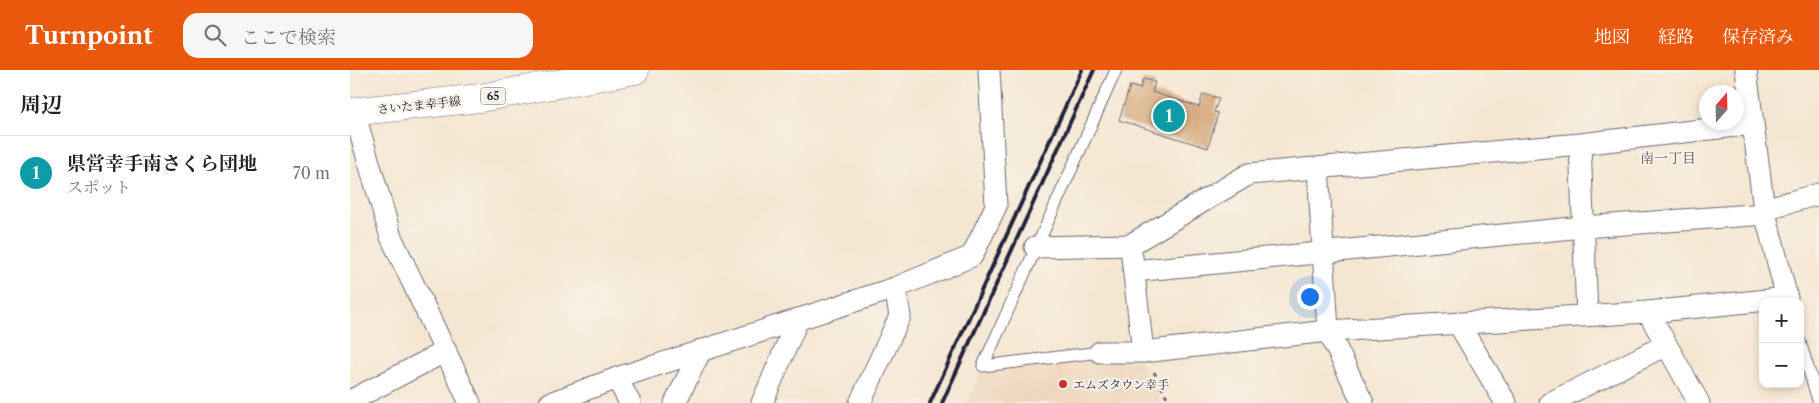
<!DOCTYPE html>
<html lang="ja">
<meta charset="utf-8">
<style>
body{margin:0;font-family:"Libre Caslon Text","Noto Serif JP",serif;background:#f6f6f6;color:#222}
.controls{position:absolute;right:15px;bottom:15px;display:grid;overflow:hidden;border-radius:10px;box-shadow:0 2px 8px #0003}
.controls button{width:45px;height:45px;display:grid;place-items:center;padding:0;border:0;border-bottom:1px solid #e0e0e0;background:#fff;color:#222;font:25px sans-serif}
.compass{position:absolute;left:1349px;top:15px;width:45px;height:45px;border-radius:50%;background:#fff;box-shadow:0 2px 8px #0003;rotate:20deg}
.you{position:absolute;left:959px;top:226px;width:18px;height:18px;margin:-12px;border:4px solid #fff;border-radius:50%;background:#1a73e8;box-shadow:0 0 0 8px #1a73e833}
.badge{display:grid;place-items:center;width:32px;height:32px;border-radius:50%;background:#ea580c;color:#fff;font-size:16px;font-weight:700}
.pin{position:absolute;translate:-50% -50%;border:2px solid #fff;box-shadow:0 1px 5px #0006}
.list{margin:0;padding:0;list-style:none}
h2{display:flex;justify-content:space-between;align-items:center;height:65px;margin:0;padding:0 20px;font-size:21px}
h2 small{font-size:16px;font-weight:400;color:#767676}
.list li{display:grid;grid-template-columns:32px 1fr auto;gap:15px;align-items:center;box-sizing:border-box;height:75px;padding:0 20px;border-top:1px solid #e0e0e0}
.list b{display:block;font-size:19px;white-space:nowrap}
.list p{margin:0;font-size:16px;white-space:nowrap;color:#767676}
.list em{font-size:16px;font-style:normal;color:#767676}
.icon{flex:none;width:28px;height:28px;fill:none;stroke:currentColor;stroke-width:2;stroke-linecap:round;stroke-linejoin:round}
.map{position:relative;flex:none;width:1469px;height:333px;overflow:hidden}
header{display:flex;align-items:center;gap:30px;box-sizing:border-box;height:70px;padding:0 25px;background:#ea580c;color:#fff}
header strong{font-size:24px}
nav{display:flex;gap:28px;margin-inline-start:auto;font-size:18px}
.search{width:350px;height:45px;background:#f6f6f6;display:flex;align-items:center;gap:12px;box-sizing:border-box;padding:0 18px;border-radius:15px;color:#767676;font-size:19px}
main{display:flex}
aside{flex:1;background:#fff}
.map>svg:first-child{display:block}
.built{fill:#efd6bc}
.building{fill:#d6a87c}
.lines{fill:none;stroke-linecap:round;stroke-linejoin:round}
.lane-casing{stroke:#6c6770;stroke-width:13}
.street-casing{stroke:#6c6770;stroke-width:23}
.primary-casing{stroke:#6c6770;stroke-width:29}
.path{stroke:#6c6770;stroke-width:3;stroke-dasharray:4 4;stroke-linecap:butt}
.lane{stroke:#fff;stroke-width:11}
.street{stroke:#fff;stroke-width:21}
.primary{stroke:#fff;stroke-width:28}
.rail{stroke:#22223b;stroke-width:4}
.poi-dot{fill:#c8321e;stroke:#f7f3e8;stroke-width:2}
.labels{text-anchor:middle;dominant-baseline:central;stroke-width:4;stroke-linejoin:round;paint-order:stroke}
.shield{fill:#f7f3e8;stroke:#62616f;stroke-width:1}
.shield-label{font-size:11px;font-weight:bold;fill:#22223b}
.street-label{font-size:12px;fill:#22223b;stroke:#f7f3e8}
.poi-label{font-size:12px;fill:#22223b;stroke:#f7f3e8;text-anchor:start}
.neighbourhood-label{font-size:14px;fill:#615152;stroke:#f7f3e8}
</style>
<header>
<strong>Turnpoint</strong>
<div class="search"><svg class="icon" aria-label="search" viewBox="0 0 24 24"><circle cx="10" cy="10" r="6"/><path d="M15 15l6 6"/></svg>ここで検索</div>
<nav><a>地図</a><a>経路</a><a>保存済み</a></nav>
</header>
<main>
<aside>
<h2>周辺<small></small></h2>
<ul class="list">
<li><span class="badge" style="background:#0f9aa8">1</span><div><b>県営幸手南さくら団地</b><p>スポット</p></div><em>70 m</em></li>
</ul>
</aside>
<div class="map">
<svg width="1469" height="333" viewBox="0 0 1469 333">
<rect width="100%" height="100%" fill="#f7f3e8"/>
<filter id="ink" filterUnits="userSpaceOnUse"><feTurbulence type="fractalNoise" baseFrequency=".02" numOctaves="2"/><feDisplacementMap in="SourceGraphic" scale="10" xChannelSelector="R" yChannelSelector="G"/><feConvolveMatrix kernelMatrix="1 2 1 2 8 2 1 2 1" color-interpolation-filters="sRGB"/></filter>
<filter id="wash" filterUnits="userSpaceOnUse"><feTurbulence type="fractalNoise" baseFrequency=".0096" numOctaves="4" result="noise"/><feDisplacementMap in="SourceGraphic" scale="20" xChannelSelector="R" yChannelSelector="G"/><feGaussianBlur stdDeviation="1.12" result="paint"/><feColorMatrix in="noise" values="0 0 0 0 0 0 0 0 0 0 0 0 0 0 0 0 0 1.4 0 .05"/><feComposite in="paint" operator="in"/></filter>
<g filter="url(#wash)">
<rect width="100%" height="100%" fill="#f5e6d1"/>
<path class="built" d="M789 289 812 333H617L633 296Z"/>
<g id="blocks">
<path class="building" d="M793 9 805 12 802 22 849 37 853 24 869 28 864 42 868 43 858 78 769 50 780 16 790 19Z"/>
</g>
</g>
<g filter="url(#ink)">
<use href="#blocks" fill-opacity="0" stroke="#6c6770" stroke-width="1"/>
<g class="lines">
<defs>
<g id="lane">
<path d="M1450 272 1469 333"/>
<path d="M750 282 633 296 766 0"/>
</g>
<g id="street">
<path d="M4 42 41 167 120 333"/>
<path d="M1230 74 1237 245"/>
<path d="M968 98 978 261 1013 333"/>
<path d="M1414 139 1469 124"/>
<path d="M685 177 780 175 899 104 1230 74 1403 54"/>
<path d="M782 187 793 282"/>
<path d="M784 201 1233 157 1416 144"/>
<path d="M1298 242 1349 333"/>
<path d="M1108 253 1156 333"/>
<path d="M750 282H793L978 261 1298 242 1437 228 1414 139 1396 0"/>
<path d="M267 308 280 333"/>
<path d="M0 331 96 281"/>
<path d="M200 333 267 308 545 218 622 186 646 136 639 0"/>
<path d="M325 333 351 280"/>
<path d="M412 333 448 249"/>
<path d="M510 333 550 246 545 218"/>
<path d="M1200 333 1316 275"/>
</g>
<path id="primary" d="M0 42 130 28 285 0"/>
</defs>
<use href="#lane" class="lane-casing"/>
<use href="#street" class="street-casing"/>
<use href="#primary" class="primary-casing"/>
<path class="path" d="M804 302 820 333"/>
<use href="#lane" class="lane"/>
<use href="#street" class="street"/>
<use href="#primary" class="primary"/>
<g class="rail">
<path d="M580 333 732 0"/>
<path d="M592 333 744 0"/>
</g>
</g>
</g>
<circle class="poi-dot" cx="713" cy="314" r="5"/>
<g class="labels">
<rect class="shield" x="130.5" y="17.5" width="25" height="17" rx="4"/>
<g class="shield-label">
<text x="143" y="26">65</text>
</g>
<g class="street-label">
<text transform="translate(69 35) rotate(-6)">さいたま幸手線</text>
</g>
<g class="poi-label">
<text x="723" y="314">エムズタウン幸手</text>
</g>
<g class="neighbourhood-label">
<text x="1318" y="88">南一丁目</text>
</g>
</g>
</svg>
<div class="controls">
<button>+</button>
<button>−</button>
</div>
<svg class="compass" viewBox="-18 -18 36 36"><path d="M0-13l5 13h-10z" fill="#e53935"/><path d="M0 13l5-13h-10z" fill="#767676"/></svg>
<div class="you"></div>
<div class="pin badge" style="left:819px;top:46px;background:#0f9aa8">1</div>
</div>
</main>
